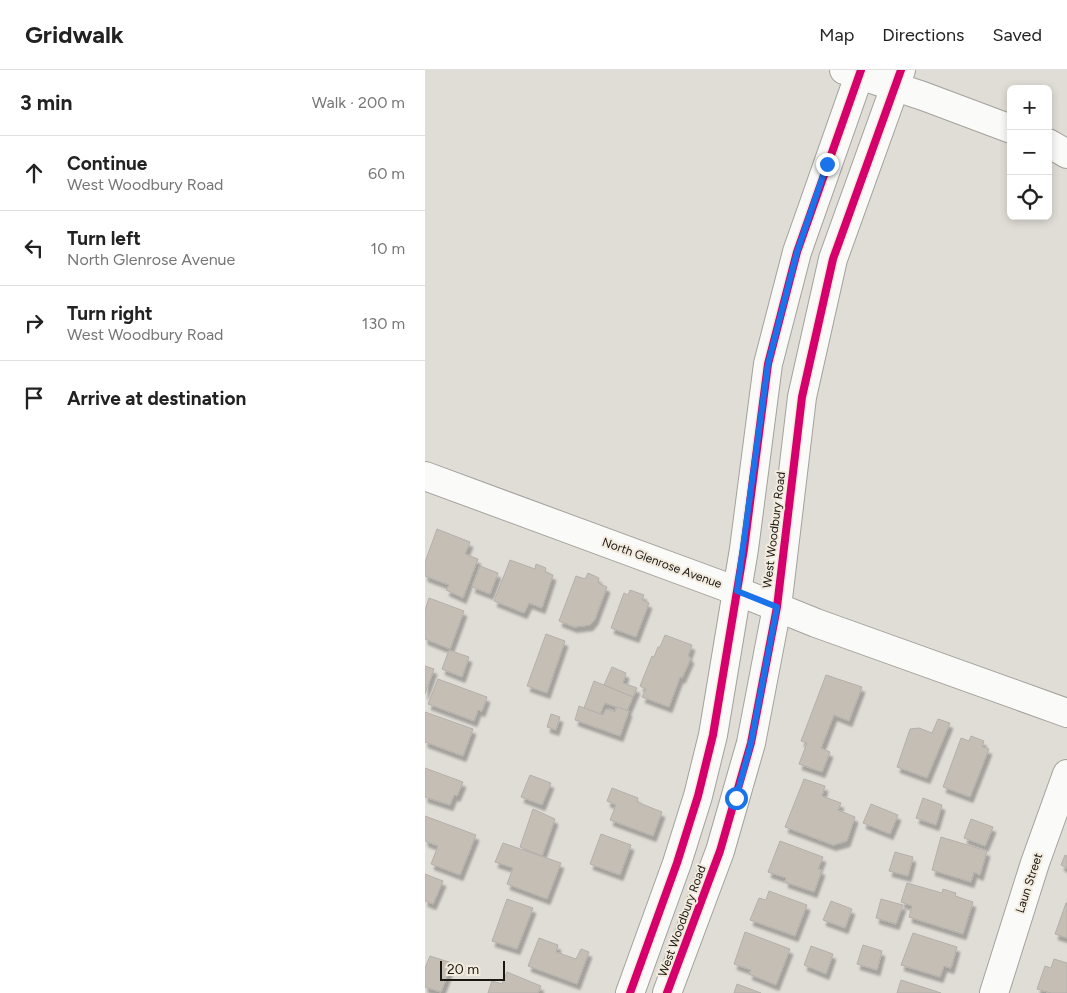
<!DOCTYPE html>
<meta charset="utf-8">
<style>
body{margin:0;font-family:Figtree,sans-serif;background:#f2f2f2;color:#222}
.controls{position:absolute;right:15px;top:15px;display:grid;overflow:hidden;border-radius:8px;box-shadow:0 2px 8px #0003}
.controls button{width:45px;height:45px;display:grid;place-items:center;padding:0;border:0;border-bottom:1px solid #e0e0e0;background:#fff;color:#222;font:25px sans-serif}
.scale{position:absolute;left:15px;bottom:12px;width:65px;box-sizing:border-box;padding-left:5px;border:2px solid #1a1813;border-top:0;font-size:14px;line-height:18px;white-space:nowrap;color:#1a1813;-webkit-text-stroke:4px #f2ebde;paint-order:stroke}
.stop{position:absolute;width:15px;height:15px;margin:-11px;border:4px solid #1a73e8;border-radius:50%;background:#fff}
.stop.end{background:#1a73e8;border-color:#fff;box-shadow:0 1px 5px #0008}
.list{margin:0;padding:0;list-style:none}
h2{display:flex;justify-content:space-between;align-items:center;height:65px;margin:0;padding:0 20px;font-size:21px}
h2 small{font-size:16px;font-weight:400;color:#767676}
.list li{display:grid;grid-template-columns:32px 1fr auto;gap:15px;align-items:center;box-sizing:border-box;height:75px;padding:0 20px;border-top:1px solid #e0e0e0}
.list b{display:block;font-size:19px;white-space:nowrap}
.list p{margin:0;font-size:16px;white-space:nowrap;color:#767676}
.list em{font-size:16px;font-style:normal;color:#767676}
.icon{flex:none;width:28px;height:28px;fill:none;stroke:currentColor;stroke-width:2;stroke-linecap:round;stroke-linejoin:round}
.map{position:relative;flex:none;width:642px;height:923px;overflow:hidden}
header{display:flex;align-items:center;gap:30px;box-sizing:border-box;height:70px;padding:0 25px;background:#fff;border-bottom:1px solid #e0e0e0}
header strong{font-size:24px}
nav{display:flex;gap:28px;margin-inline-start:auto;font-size:18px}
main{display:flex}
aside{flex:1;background:#fff}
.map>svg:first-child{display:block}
.building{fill:#c5beb5;stroke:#b3b0ab;filter:url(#shadow)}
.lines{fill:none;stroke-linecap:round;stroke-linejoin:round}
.minor-casing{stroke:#a4a19c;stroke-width:30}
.major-casing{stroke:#a4a19c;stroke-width:30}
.minor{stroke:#fafaf9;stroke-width:28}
.major{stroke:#fafaf9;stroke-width:28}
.cycleway-casing{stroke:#f2ebde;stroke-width:11}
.cycleway{stroke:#d6006c;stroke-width:8}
.route{stroke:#1a73e8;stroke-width:6}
.labels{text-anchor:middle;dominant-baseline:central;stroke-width:4;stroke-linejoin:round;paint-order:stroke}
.street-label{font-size:12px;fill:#1a1813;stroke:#f2ebde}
</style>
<header>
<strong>Gridwalk</strong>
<nav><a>Map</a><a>Directions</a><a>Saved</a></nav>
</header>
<main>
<aside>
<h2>3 min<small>Walk · 200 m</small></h2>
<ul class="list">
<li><svg class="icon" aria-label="ahead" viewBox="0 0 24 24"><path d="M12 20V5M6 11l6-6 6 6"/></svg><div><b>Continue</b><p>West Woodbury Road</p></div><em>60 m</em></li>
<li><svg class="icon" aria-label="left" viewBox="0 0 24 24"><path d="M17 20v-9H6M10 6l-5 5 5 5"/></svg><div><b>Turn left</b><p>North Glenrose Avenue</p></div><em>10 m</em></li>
<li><svg class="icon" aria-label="right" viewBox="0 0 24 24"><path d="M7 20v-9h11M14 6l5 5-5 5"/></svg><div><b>Turn right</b><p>West Woodbury Road</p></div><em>130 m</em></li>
<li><svg class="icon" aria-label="arrive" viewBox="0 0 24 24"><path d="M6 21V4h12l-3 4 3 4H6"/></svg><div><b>Arrive at destination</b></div></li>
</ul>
</aside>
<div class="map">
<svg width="642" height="923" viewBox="0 0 642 923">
<defs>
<filter id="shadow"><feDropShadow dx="3" dy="5.5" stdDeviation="1" flood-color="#0004"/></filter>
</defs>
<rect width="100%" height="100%" fill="#e0dcd6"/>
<g class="building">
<path d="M12 459 45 472 40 484 53 489 38 528 21 520 24 515 0 506V492Z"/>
<path d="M85 490 110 499 111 494 121 498 120 502 128 505 117 538 104 533 99 543 69 531Z"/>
<path d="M55 496 73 503 65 524 47 517Z"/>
<path d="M163 503 174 508 173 513 182 517 170 549 165 555 149 557 134 551 151 506 160 509Z"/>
<path d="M205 520 219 525 217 530 224 533 211 567 186 558 199 523 203 525Z"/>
<path d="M4 528 39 541 25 579 0 569V540Z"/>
<path d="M121 564 140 571 122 623 102 616Z"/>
<path d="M240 565 267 575 263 586 266 588 257 608 255 607 244 637 217 627 221 619 215 616 227 586 229 587 233 577H235Z"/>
<path d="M24 580 44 587 37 607 17 599Z"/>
<path d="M0 596 9 599 0 624Z"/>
<path d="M187 597 201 603 198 613 212 618 208 627 179 615Z"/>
<path d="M401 605 437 617 424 651 409 645 396 678 405 682 397 702 374 694 382 673 376 671Z"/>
<path d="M13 609 62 627 57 641 53 640 49 651 3 634Z"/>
<path d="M169 611 208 627 202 641 180 633 175 644 159 638Z"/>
<path d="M154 636 178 645 181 639 190 642 192 637 204 641 195 666 150 650Z"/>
<path d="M0 642 48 659 38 686 0 672Z"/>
<path d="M126 644 135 647 131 660 122 657Z"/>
<path d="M513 649 525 653 502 708 472 697 485 659 494 658 507 663Z"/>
<path d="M546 666 559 671 557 677 564 679 545 727 518 717 536 668 544 671Z"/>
<path d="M0 698 38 712 32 726 29 725 25 735 0 727Z"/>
<path d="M105 705 126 713 117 735 96 727Z"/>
<path d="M379 709 400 716 397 726 416 733 413 740 430 747 422 771 408 775 360 757Z"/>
<path d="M187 718 213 728 212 732 237 742 228 766 185 750 191 735 182 731Z"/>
<path d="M498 728 517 735 511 755 491 748Z"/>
<path d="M446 734 473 745 465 764 438 753Z"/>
<path d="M108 739 130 749 117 786 95 777Z"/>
<path d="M0 746 51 765 35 805 6 794 13 776 0 771Z"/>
<path d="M546 749 568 757 560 776 539 768Z"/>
<path d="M176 764 206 775 195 805 165 794Z"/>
<path d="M516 767 562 781 555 805 549 802 546 812 507 800Z"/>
<path d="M355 771 398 787 393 799 397 800 389 822 360 812 361 808 343 802Z"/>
<path d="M78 773 136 793 122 829 82 814 88 798 70 792Z"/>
<path d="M470 782 488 787 483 806 464 801Z"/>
<path d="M640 785 642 786V798L636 795Z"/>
<path d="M0 804 18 811 8 834 0 831Z"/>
<path d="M482 813 517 823 518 819 531 823 530 826 548 832 538 864 484 847 487 836 476 832Z"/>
<path d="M344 821 382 835 370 866 325 850 334 828 341 830Z"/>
<path d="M82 829 108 838 92 879 67 871Z"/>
<path d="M456 829 478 835 471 854 451 848Z"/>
<path d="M406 831 427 839 420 858 398 850Z"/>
<path d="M641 833H642V868L630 864Z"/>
<path d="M320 862 365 879 351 915 324 904 326 900 309 894Z"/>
<path d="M488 863 532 877 526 898 519 896 515 907 476 895Z"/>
<path d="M114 868 133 875 131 882 151 889 156 879 164 882 152 914 103 896Z"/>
<path d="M438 875 457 881 452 900 432 894Z"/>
<path d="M386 876 408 884 401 904 379 895Z"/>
<path d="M5 886 27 893 16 922 0 917V898Z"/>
<path d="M629 889 642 893V923H626L612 919 620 896 626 898Z"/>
<path d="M82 902 116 916 113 923H63L67 911 77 914Z"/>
<path d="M476 910 516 923H472Z"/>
<path d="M312 914 336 923H309Z"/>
</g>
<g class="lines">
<defs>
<g id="minor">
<path d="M419 0 498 26 586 59"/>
<path d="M623 73 642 84"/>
<path d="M0 406 312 521 391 553 642 643"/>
<path d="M569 923 610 793 642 704"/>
</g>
<g id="major">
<path d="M205 923 252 793 273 726 288 665 319 479 343 294 372 182 436 0"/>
<path d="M242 923 295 781 326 673 352 537 377 327 408 189 476 0"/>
</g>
</defs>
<use href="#minor" class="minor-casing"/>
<use href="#major" class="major-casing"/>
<use href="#minor" class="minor"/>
<use href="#major" class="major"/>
<defs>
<g id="cycleway">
<path d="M205 923 252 793 273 726 288 665 319 479 343 294 372 182 436 0"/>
<path d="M242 923 295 781 326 673 352 537 377 327 408 189 476 0"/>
</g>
</defs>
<use href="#cycleway" class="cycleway-casing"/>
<use href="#cycleway" class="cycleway"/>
</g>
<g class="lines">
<path class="route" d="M311 728 326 673 352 537 312 521 343 294 372 182 402 94"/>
</g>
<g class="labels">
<g class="street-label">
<text transform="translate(349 460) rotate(-83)">West Woodbury Road</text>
<text transform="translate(237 493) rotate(20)">North Glenrose Avenue</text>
<text transform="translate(604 813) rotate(-72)">Laun Street</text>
<text transform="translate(257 851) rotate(-70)">West Woodbury Road</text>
</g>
</g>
</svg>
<div class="controls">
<button>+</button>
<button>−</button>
<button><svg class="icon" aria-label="locate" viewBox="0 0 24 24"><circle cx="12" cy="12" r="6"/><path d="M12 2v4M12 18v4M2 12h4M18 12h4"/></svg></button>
</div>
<div class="scale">20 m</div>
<div class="stop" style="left:311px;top:728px"></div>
<div class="stop end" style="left:402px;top:94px"></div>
</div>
</main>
